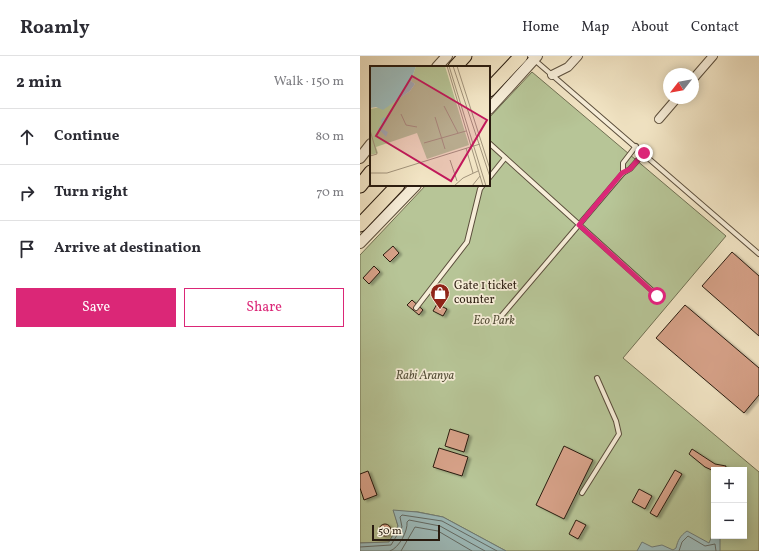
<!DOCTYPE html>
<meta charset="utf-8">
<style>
body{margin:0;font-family:Vollkorn,serif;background:#f7f7f7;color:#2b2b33}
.controls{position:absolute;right:12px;bottom:12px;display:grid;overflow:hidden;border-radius:0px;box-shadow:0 2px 10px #0003}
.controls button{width:36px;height:36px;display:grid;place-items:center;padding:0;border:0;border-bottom:1px solid #e1e1e2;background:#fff;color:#2b2b33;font:20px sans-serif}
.compass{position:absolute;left:303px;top:12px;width:36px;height:36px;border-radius:50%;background:#fff;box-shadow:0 2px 10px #0003;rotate:239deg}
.scale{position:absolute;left:12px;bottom:10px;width:68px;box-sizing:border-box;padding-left:4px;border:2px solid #291b0f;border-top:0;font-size:11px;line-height:14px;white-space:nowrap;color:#291b0f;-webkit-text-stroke:3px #f7eed9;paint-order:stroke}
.stop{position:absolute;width:12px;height:12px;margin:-9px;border:3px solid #db2777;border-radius:50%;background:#fff}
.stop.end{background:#db2777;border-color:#fff;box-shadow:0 1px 4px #0008}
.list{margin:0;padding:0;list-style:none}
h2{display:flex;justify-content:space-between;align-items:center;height:52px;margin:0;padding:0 16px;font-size:17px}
h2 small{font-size:13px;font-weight:400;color:#7c7c81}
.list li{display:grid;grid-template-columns:26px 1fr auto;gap:12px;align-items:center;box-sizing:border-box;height:56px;padding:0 16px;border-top:1px solid #e1e1e2}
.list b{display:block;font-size:15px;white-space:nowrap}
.list em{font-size:13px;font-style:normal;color:#7c7c81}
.actions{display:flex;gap:8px;padding:12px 16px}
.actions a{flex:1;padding:9px 0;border:1px solid #db2777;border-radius:0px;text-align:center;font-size:14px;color:#db2777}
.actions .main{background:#db2777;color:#fff}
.icon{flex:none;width:22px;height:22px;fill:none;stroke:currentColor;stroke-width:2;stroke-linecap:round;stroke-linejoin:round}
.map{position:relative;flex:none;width:399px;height:495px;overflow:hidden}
header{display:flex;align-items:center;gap:24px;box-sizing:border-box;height:56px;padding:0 20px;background:#fff;border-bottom:1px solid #e1e1e2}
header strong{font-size:19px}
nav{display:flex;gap:22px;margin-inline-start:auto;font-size:14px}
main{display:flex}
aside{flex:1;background:#fff}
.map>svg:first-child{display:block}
.green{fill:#b7c597;stroke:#707053;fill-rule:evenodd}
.water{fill:#9ebdbd;stroke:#6f7c77}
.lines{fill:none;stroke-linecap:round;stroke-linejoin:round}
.shore{stroke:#646c66;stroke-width:1}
.building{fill:#d6a188;stroke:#291b0f;filter:url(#shadow)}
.service-casing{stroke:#5b4e3c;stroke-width:6}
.minor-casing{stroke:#5b4e3c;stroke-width:10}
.tertiary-casing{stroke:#5b4e3c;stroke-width:12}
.primary-casing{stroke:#291b0f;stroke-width:15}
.service{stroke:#f7eed9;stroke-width:4}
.minor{stroke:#f7eed9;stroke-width:8}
.tertiary{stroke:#f7eed9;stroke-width:10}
.primary{stroke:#f2e5c5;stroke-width:13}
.route{stroke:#db2777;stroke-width:5}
.labels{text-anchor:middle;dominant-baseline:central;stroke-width:3.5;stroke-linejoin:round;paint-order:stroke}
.poi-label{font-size:12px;fill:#291b0f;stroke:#f7eed9;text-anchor:start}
.park-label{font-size:12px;font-style:italic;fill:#544e38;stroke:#f7eed9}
.inset-road{fill:none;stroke:#a2947c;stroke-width:1}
.view{fill:#c2185b;fill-opacity:0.15;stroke:#c2185b;stroke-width:2}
.inset-edge{fill:none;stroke:#291b0f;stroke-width:2}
</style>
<header>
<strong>Roamly</strong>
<nav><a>Home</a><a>Map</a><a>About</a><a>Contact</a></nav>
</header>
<main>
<aside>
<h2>2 min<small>Walk · 150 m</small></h2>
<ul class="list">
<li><svg class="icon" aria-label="ahead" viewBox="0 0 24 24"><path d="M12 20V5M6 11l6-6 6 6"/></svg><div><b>Continue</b></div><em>80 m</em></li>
<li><svg class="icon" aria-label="right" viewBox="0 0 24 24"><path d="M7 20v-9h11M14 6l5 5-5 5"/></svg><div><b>Turn right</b></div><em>70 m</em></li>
<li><svg class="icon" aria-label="arrive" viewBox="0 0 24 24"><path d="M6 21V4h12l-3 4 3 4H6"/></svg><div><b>Arrive at destination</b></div></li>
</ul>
<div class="actions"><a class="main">Save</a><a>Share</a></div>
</aside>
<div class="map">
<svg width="399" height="495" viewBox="0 0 399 495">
<defs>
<filter id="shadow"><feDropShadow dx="3" dy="1.5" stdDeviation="1" flood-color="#0004"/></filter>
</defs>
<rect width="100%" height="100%" fill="#f2e5c5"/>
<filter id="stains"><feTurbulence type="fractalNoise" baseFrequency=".005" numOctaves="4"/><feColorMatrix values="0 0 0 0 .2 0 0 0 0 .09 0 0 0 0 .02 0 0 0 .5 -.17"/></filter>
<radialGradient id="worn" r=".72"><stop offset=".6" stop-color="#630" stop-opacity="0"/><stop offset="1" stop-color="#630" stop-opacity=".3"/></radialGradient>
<path class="green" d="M172 16 366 180 263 302 399 416V495H146L83 461 58 456 34 455 38 470 29 486 0 487V199L66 129H129V62ZM354 414H384V480H354Z"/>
<g class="water">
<path d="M33 454 57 456 83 461 146 495H0V487L29 486 38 470Z"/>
<path d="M327 475 349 487 354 475V480H360V495H277L282 486 292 491 302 489 313 494 316 492C318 484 320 480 327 475Z"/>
</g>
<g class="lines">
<g class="shore">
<path d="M0 491 31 489 42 471 40 461 42 459 82 465 137 495"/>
<path d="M30 495C39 492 48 475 47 466L49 464 80 470 125 495"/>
<path d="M41 495 55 471 78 475 112 495"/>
<path d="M319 495 322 486 328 480 345 490 355 488 356 495"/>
</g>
</g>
<g class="building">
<path d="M33 190 39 197 30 206 23 199Z"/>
<path d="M372 196 399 220V280L342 230Z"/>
<path d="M14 210 20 216 9 228 3 222Z"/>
<path d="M52 244 63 254 59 259 47 249Z"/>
<path d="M77 248 87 253 83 260 73 255Z"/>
<path d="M325 249 399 312V339L384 357 296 282Z"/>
<path d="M90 373 109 379 104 396 85 390Z"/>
<path d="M204 390 233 404 204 463 176 449Z"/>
<path d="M79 392 108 401 102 420 73 411Z"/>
<path d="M332 393 355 408 366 410 365 414 354 415 345 411 329 398Z"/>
<path d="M315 414 322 418 297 461 290 457Z"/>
<path d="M8 415 17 439 4 444 0 432V418Z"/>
<path d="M279 433 292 440 285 453 272 446Z"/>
<path d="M216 464 226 469 218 483 209 478Z"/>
<circle cx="25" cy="474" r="6"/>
</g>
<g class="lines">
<defs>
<g id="service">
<path d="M170 0 399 198"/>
<path d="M129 87 297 239"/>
<path d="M276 90 263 107V117L270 113 284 97"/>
<path d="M129 122 145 102"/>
<path d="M56 252 107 186 120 133 123 129"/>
<path d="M138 264 263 117"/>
<path d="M222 437 259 378 256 365 237 322"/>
</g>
<g id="minor">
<path d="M192 19 208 11 218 0"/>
<path d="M333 23 353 0"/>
<path d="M299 63 317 42"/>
</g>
<g id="tertiary">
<path d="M77 11 87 0"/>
<path d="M129 53 177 0"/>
<path d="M0 102 11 88"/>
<path d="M0 187 56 129"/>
</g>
<g id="primary">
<path d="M95 11 105 0"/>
<path d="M129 34 161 0"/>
<path d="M0 130 11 116"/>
<path d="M0 169 38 129"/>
</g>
</defs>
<use href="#service" class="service-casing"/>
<use href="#minor" class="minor-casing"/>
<use href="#tertiary" class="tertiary-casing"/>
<use href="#primary" class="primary-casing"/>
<use href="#service" class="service"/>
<use href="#minor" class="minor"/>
<use href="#tertiary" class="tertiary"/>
<use href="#primary" class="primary"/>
</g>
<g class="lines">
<path class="route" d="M284 97 270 113 262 117 219 169 297 240"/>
</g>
<defs>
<symbol id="shop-pin" viewBox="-11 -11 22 30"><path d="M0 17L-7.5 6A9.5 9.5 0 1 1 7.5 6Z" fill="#8f2418" stroke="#f7eed9"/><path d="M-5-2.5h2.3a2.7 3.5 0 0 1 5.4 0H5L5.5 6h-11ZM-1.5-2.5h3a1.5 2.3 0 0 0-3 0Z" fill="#fff"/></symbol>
</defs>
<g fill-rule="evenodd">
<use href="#shop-pin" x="69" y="226" width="22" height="30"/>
</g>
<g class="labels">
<g class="poi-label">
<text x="94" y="230">Gate 1 ticket<tspan x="94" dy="14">counter</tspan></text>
</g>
<g class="park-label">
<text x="134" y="265">Eco Park</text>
<text x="65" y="320">Rabi Aranya</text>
</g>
</g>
<g transform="translate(10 10)">
<rect width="120" height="120" fill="#f2e5c5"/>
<path d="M46 0H75L99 79 57 93 47 67 6 81 8 87 0 89V43L18 40 40 25 45 18 41 15Z" fill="#b7c597"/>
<path d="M0 0H46L41 15 45 18 40 25 13 44 6 41 0 42ZM14 51 18 53 12 63 18 66 16 71 8 62 12 59 11 54Z" fill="#9ebdbd"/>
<path class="inset-road" d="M77 0 113 120M79 0 116 120M83 0 120 111M87 0 120 103M74 40 88 67M31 48 36 59 47 61M65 51 75 83M0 64 7 88 0 90M54 77 96 65M96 82 103 107M80 94 87 115M0 107H17L110 78M84 120 93 112 108 105M102 120 110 110"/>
<path class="view" d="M42 10 117 54 81 115 6 70Z"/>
<rect width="120" height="120" class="inset-edge"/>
</g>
<rect width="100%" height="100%" filter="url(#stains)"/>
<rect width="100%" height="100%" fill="url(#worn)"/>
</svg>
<div class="controls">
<button>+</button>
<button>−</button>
</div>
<svg class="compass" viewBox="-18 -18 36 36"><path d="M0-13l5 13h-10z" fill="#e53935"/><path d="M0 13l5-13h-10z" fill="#7c7c81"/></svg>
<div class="scale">50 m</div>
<div class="stop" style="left:297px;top:240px"></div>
<div class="stop end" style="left:284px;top:97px"></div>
</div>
</main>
